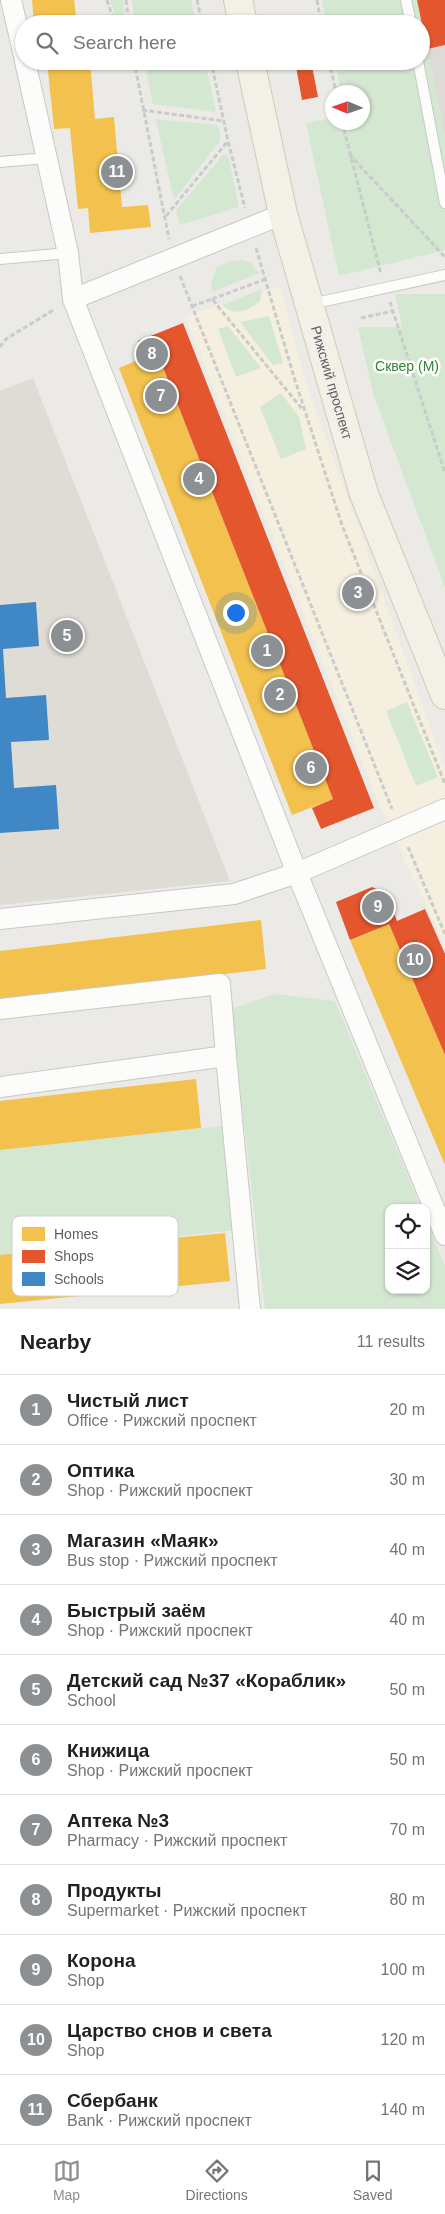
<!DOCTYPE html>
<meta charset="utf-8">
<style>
body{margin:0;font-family:Arial,sans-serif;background:#f6f6f6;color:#202124}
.controls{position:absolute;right:15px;bottom:15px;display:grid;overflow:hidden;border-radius:10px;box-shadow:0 1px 4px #0004}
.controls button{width:45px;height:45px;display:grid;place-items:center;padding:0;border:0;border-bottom:1px solid #e0e0e0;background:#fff;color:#202124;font:25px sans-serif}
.compass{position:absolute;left:325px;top:85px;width:45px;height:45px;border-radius:50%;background:#fff;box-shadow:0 1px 4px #0004;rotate:272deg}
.you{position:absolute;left:235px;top:612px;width:18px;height:18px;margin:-12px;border:4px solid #fff;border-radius:50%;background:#1a73e8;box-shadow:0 0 0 8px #1a73e833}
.badge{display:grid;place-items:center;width:32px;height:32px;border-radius:50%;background:#8d9092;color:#fff;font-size:16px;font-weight:700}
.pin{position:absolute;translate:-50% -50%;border:2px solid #fff;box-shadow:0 1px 5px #0006}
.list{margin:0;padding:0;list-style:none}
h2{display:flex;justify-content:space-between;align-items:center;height:65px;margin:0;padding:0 20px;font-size:21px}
h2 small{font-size:16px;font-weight:400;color:#757577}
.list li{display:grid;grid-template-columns:32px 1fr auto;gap:15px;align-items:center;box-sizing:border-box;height:70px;padding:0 20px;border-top:1px solid #e0e0e0}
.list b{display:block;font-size:19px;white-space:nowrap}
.list p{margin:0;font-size:16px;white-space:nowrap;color:#757577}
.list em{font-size:16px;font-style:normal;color:#757577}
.icon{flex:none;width:28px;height:28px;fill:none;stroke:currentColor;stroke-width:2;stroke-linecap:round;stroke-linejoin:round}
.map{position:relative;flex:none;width:445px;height:1309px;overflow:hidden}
.search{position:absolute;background:#fff;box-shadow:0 1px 4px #0004;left:15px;right:15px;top:15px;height:55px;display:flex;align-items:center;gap:12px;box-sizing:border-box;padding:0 18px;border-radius:28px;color:#757577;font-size:19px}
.sheet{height:835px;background:#fff}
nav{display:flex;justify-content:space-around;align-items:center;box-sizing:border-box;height:70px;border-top:1px solid #e0e0e0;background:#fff;font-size:14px;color:#757577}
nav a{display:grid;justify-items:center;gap:2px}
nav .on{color:#8d9092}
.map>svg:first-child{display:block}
.commercial{fill:#f5efdf}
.industrial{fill:#dcdbd7}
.education{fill:#dfdcd5}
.green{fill:#d4e7d1}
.homes{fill:#f2c14e}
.shops{fill:#e4572e}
.schools{fill:#3f88c5}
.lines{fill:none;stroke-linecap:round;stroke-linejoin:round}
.service-casing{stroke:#c8c8c8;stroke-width:12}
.minor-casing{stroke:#c8c8c8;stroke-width:22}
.primary-casing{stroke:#d3c9b4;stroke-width:30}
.path{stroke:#c8ccca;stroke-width:3;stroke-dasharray:5 2.5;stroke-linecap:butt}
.service{stroke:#fcfcfb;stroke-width:10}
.minor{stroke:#fcfcfb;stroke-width:20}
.primary{stroke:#f3f0e7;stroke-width:28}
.labels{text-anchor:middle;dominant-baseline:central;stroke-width:5;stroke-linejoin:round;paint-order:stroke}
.park-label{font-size:14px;fill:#348235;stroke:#fff}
.street-label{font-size:14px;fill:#5b5f64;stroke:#fff}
.key{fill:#fff;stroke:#cecfd0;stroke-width:1}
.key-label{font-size:14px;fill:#5b5f64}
</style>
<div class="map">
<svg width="445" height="1309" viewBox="0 0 445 1309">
<rect width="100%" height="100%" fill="#ebeae6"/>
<path class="commercial" d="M280 286 306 383 445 768V946L380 807 185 316Z"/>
<path class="industrial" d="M445 0V137L427 49Z"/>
<path class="education" d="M33 378 230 881 0 905V391Z"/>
<g class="green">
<path d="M110 0H123L126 24H118Z"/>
<path d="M132 0H191L196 24H135Z"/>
<path d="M322 0H417L445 137V250L339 276 306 123 332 118V122H362V92H341L335 61H421V24H327Z"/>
<path d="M183 61H205L216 112 153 104 146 71Z"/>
<path d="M156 119 217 125 220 132V141L174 200Z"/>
<path d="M224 154 228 155 239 207 180 225 176 210Z"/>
<path d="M241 260 250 262 259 273 212 292 211 283 217 267 231 261Z"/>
<path d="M262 289 260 301C249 311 234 317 222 305Z"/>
<path d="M395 294H445V588L373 393 358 327H402Z"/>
<path d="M269 316 283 363 273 365 240 322Z"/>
<path d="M228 326 261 368 236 377 218 329Z"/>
<path d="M281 393 299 417 306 449 281 459 260 407Z"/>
<path d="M407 702 438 777 416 786 386 711Z"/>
<path d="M275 994 335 1001 421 1208H389V1290H426V1221L445 1266V1309H265L231 1009Z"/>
<path d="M223 1126 236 1230 0 1255V1150Z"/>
</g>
<g class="homes">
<path d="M32 0H74L77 24H34Z"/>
<path d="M47 61H90L95 119 114 117 122 207 148 205 151 227 90 233 88 208 78 209 70 128 54 129Z"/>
<path d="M157 352 333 799 292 815 119 368Z"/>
<path d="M261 920 266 969 0 1001V951Z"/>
<path d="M389 924 445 1055V1165L350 940Z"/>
<path d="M196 1079 201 1128 0 1150V1101Z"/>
<path d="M225 1233 230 1281 0 1304V1255Z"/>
</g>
<g class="shops">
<path d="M417 0H445V45L427 49Z"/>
<path d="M295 61H311L318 97 302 100Z"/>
<path d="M183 323 374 808 321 829 312 808 333 799 157 352 145 357 138 341Z"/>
<path d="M372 887 386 893 397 921 425 909 445 954V1055L389 924 350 940 336 902Z"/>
</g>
<path class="schools" d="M36 602 39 646 3 649 6 698 46 695 49 740 11 742 14 788 56 785 59 829 0 833V605Z"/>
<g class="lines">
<defs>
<g id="service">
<path d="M406 0 411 24"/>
<path d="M418 61 445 203"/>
<path d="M0 162 46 158"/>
<path d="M0 259 68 253"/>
<path d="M311 304 445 275"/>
</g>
<g id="minor">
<path d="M11 0 24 56"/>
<path d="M25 61 68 253 73 299 297 873 445 1235"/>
<path d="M73 299 283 214"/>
<path d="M0 919 234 894 297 873 445 809"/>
<path d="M0 1009 220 984 226 1056 0 1087"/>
<path d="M226 1056 250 1309"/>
</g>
<g id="primary">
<path d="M238 0 243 24"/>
<path id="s1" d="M250 61 283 214 364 494 445 695"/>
</g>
</defs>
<use href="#service" class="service-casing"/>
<use href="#minor" class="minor-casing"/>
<use href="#primary" class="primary-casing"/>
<g class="path">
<path d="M107 0 115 24"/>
<path d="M126 0 129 24"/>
<path d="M197 0 202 24"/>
<path d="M317 0 321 24"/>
<path d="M132 61 135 68 162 61"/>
<path d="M134 61 169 239"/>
<path d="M211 61 228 141 245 208"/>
<path d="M329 61 336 92"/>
<path d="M142 110 223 121"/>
<path d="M342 122 381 274"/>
<path d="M349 154 445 257"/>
<path d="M166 216 228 141"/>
<path d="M256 248 294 377 342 525 445 784"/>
<path d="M180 276 392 809"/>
<path d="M212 299 266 279"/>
<path d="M390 302 445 473"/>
<path d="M192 306 212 299 303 410"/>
<path d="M361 318 393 311"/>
<path d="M0 347 6 339 55 309"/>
<path d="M408 847 445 934"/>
</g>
<use href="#service" class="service"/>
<use href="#minor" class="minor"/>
<use href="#primary" class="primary"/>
</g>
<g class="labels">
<g class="park-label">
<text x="407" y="366">Сквер (М)</text>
</g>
<g class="street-label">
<text stroke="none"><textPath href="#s1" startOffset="332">Рижский проспект</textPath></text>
</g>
</g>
<rect x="12" y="1216" width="166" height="80" rx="8" class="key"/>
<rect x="22" y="1227" width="23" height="14" fill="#f2c14e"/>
<rect x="22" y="1250" width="23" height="13" fill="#e4572e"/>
<rect x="22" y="1272" width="23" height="14" fill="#3f88c5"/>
<g class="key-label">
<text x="54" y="1239">Homes</text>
<text x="54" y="1261">Shops</text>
<text x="54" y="1284">Schools</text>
</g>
</svg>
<div class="controls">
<button><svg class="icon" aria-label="locate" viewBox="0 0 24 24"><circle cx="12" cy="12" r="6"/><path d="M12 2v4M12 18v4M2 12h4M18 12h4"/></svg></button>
<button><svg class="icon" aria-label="layers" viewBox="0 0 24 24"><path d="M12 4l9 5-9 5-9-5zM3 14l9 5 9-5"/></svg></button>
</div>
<svg class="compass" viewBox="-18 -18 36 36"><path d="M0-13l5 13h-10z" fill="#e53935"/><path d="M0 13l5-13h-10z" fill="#757577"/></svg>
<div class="you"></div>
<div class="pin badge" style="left:267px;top:651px">1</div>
<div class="pin badge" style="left:280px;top:695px">2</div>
<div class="pin badge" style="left:358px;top:593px">3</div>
<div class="pin badge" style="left:199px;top:479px">4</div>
<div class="pin badge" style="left:67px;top:636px">5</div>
<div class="pin badge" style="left:311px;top:768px">6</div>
<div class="pin badge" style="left:161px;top:396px">7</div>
<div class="pin badge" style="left:152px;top:354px">8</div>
<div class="pin badge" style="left:378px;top:907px">9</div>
<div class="pin badge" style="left:415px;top:960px">10</div>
<div class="pin badge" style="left:117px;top:172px">11</div>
<div class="search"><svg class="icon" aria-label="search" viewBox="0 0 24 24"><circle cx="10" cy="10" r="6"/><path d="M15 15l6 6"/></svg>Search here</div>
</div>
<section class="sheet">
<h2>Nearby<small>11 results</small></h2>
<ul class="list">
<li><span class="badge">1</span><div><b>Чистый лист</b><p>Office · Рижский проспект</p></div><em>20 m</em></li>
<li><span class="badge">2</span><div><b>Оптика</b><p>Shop · Рижский проспект</p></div><em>30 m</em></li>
<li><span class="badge">3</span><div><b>Магазин «Маяк»</b><p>Bus stop · Рижский проспект</p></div><em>40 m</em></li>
<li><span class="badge">4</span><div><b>Быстрый заём</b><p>Shop · Рижский проспект</p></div><em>40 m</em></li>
<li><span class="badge">5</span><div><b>Детский сад №37 «Кораблик»</b><p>School</p></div><em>50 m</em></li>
<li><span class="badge">6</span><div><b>Книжица</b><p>Shop · Рижский проспект</p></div><em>50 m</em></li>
<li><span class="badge">7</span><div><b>Аптека №3</b><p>Pharmacy · Рижский проспект</p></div><em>70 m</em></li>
<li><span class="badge">8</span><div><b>Продукты</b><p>Supermarket · Рижский проспект</p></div><em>80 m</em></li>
<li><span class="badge">9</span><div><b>Корона</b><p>Shop</p></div><em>100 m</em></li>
<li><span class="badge">10</span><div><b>Царство снов и света</b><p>Shop</p></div><em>120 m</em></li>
<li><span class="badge">11</span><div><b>Сбербанк</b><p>Bank · Рижский проспект</p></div><em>140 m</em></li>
</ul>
</section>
<nav>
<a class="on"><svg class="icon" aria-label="map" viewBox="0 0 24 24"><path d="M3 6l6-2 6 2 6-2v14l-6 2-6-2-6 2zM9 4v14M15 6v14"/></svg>Map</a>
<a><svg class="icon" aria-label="directions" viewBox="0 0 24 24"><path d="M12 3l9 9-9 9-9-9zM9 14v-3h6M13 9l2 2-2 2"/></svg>Directions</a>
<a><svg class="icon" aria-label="saved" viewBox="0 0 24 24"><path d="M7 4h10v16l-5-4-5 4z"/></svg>Saved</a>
</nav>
